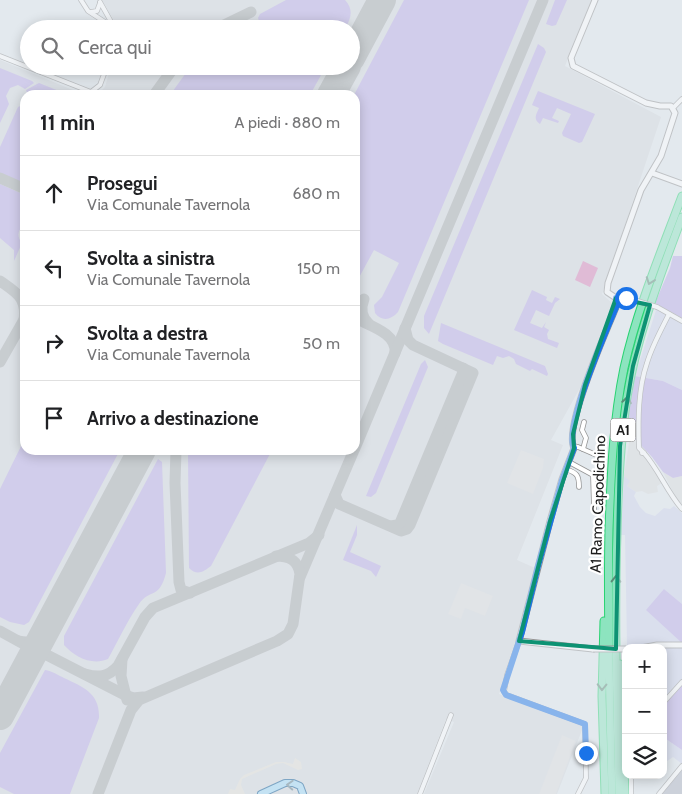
<!DOCTYPE html>
<html lang="it">
<meta charset="utf-8">
<style>
body{margin:0;font-family:Cabin,sans-serif;background:#f6f6f6;color:#202124}
.controls{position:absolute;right:15px;bottom:15px;display:grid;overflow:hidden;border-radius:10px;box-shadow:0 2px 12px #0003}
.controls button{width:45px;height:45px;display:grid;place-items:center;padding:0;border:0;border-bottom:1px solid #e0e0e0;background:#fff;color:#202124;font:25px sans-serif}
.stop{position:absolute;width:15px;height:15px;margin:-11px;border:4px solid #1a73e8;border-radius:50%;background:#fff}
.stop.end{background:#1a73e8;border-color:#fff;box-shadow:0 1px 5px #0008}
.list{margin:0;padding:0;list-style:none}
h2{display:flex;justify-content:space-between;align-items:center;height:65px;margin:0;padding:0 20px;font-size:21px}
h2 small{font-size:16px;font-weight:400;color:#757577}
.list li{display:grid;grid-template-columns:32px 1fr auto;gap:15px;align-items:center;box-sizing:border-box;height:75px;padding:0 20px;border-top:1px solid #e0e0e0}
.list b{display:block;font-size:19px;white-space:nowrap}
.list p{margin:0;font-size:16px;white-space:nowrap;color:#757577}
.list em{font-size:16px;font-style:normal;color:#757577}
.icon{flex:none;width:28px;height:28px;fill:none;stroke:currentColor;stroke-width:2;stroke-linecap:round;stroke-linejoin:round}
.map{position:relative;flex:none;width:682px;height:794px;overflow:hidden}
.search{position:absolute;background:#fff;box-shadow:0 2px 12px #0003;left:20px;top:20px;width:340px;height:55px;display:flex;align-items:center;gap:12px;box-sizing:border-box;padding:0 18px;border-radius:28px;color:#757577;font-size:19px}
.panel{position:absolute;background:#fff;box-shadow:0 2px 12px #0003;left:20px;top:90px;width:340px;height:365px;border-radius:15px}
.map>svg:first-child{display:block}
.residential{fill:#dadbdb}
.airport{fill:#d5d9dd}
.construction{fill:#afb3c2}
.farmland{fill:#cfd3ec}
.grass{fill:#bbaae7}
.pitch{fill:#db83b9}
.parking{fill:#ddd}
.plaza{fill:#e4e1d8}
.lines{fill:none;stroke-linecap:round;stroke-linejoin:round}
.taxiway{stroke:#a7aaac;stroke-width:11}
.runway{stroke:#a7aaac;stroke-width:28}
.minor-casing{stroke:#949494;stroke-width:5.5}
.tertiary-casing{stroke:#949494;stroke-width:7}
.primary-casing{stroke:#045492;stroke-width:8}
.motorway-casing{stroke:#29d372;stroke-width:9}
.minor{stroke:#fff;stroke-width:4}
.tertiary{stroke:#fff;stroke-width:5}
.primary{stroke:#9ddaf9;stroke-width:6}
.motorway{stroke:#8de4bf;stroke-width:7}
.minor-bridge-casing{stroke:#949494;stroke-width:5.5;stroke-linecap:butt}
.tertiary-bridge-casing{stroke:#949494;stroke-width:7;stroke-linecap:butt}
.minor-bridge{stroke:#fff;stroke-width:4}
.tertiary-bridge{stroke:#fff;stroke-width:5}
.oneway{stroke:#5b8a76}
.oneway2{stroke:#5d7c8b}
.route{stroke:#1a73e8;stroke-width:6}
.marked{fill:none;stroke:#0d9273;stroke-width:4;stroke-linejoin:round}
.labels{text-anchor:middle;dominant-baseline:central;stroke-width:4.5;stroke-linejoin:round;paint-order:stroke}
.shield{fill:#fff;stroke:#616161;stroke-width:1}
.shield-label{font-size:14px;font-weight:bold;fill:#1d1d1d}
.street-label{font-size:15px;fill:#1d1d1d;stroke:#fff}
</style>
<div class="map">
<svg width="682" height="794" viewBox="0 0 682 794">
<rect width="100%" height="100%" fill="#e3e9ee"/>
<g class="residential">
<path d="M630 436 636 440 638 449 657 473 662 483 657 486 658 492 648 494 642 491 636 492 627 486 629 481 624 476Z"/>
<path d="M663 472 673 478 682 476V506L675 496Z"/>
</g>
<path class="airport" d="M102 0H592L565 66 661 117 602 294 614 305 580 388 551 440 563 445 517 560 535 568 520 635 499 694 584 725 557 794H424L454 722 446 719 417 794H0V60L85 95H25V450H355V95H93L101 91 105 87 111 66H351V29H119Z"/>
<path class="construction" d="M682 768V794H661Z"/>
<g class="farmland">
<path d="M658 304 682 318V390L663 381 635 376Z"/>
<path d="M624 476 630 481 627 486 636 492 634 496 640 507 646 513 655 516 664 508 670 509 674 506 682 513V604L664 589 682 643 627 646 625 535H621Z"/>
<path d="M657 646 682 648V683L663 704V648H648Z"/>
<path d="M663 737 682 750V764L673 757 663 764Z"/>
</g>
<g class="grass">
<path d="M286 0H345C354 10 351 18 345 29H244L259 21 258 18 260 14Z"/>
<path d="M404 0H529L398 312C391 320 382 322 375 313L374 305 382 297 399 263 374 250 356 283 355 290V275L358 267 355 266V95H354Z"/>
<path d="M555 0H567L556 25 552 26 546 24Z"/>
<path d="M538 44 544 48 546 52 543 59 429 334 424 328V316Z"/>
<path d="M191 66H326L310 95H170Z"/>
<path d="M0 68 32 81 34 83 25 89 18 85 10 88 6 96 9 104 0 123Z"/>
<path d="M39 83 69 95H28L26 90Z"/>
<path d="M538 91 595 114 582 142 579 143 563 136 562 133 571 114 557 108 552 118 559 121 558 123 543 118 540 124C533 119 536 115 539 108L532 105Z"/>
<path d="M25 104V184L0 173V147L18 107Z"/>
<path d="M0 184 25 195V224C18 229 16 236 22 243L14 261V250L0 238Z"/>
<path d="M673 256H682V318L655 303 670 268Z"/>
<path d="M532 290 547 297 546 300 552 303 555 297 560 299 555 303 549 316 536 310 530 323 542 328 546 322 544 327 549 330 547 334 548 339 559 343 557 348 514 330Z"/>
<path d="M441 323 545 366 548 374 547 376 532 369 530 371 516 364 514 359 509 356 503 358 497 356 493 365 443 344 438 341Z"/>
<path d="M425 360 428 367 376 493 371 497 366 496 421 364Z"/>
<path d="M635 376 663 381 682 390V476L673 478 663 472 652 457 636 440 627 434 626 425Z"/>
<path d="M25 438V450H120L29 622 24 625 10 622 0 617V489Z"/>
<path d="M188 450H272L211 566C203 572 197 576 189 568Z"/>
<path d="M158 459 162 462 166 573C159 600 150 588 139 604 127 621 118 641 108 659 92 666 75 657 64 645V636Z"/>
<path d="M357 525V535L350 552 381 566 376 577 371 571 343 560Z"/>
<path d="M664 589 682 604V643L646 610Z"/>
<path d="M45 670C52 671 58 675 64 678 83 687 100 693 99 718L70 794H14L0 787V753Z"/>
<path d="M682 683V750L663 737V704Z"/>
</g>
<path class="pitch" d="M583 261 598 268 590 287 575 280Z"/>
<g class="parking">
<path d="M521 450 544 459 543 468 533 494 507 483Z"/>
<path d="M461 583 493 596 485 616 465 608 461 619 448 614Z"/>
<path d="M562 735 576 741 556 794H539Z"/>
</g>
<path class="plaza" d="M295 758 301 762 302 769 298 770 283 763 276 764 242 779 241 785 245 794H228L230 789 235 790 240 779 244 775 276 762H284L293 764Z"/>
<g class="lines">
<g class="taxiway">
<path d="M216 29 251 12"/>
<path d="M154 95 175 66"/>
<path d="M0 178 25 189"/>
<path d="M0 281C17 293 27 298 24 320"/>
<path d="M364 299C360 309 361 317 369 324"/>
<path d="M355 318C370 326 397 333 395 353"/>
<path d="M0 362 25 318"/>
<path d="M355 448 543 0"/>
<path d="M176 450 175 483 179 582 181 590 190 593"/>
<path d="M335 495 339 504 401 531 407 529 410 525 473 373 413 345 408 340 405 328"/>
<path d="M391 526 397 525 400 523 463 372V368"/>
<path d="M300 577 354 450"/>
<path d="M0 631 29 647 31 653 28 662"/>
<path d="M19 641C35 645 41 637 49 624"/>
<path d="M122 659 121 676 127 700"/>
<path d="M28 664 34 656 43 653 125 695 133 698 143 697"/>
<path d="M85 674C99 678 108 677 118 666L145 617 153 608 309 543 319 535"/>
<path d="M98 794 131 710 139 700 277 641 288 634 293 624 300 574C298 560 289 556 276 556"/>
</g>
<g class="runway">
<path d="M351 58 382 0"/>
<path d="M331 95 347 66"/>
<path d="M0 716 142 450"/>
</g>
<defs>
<g id="minor">
<path d="M81 0 88 11 114 28"/>
<path d="M100 2 114 27"/>
<path d="M91 12 97 11 100 3"/>
<path d="M0 56 91 92 100 85 107 66"/>
<path d="M673 108 682 99"/>
<path d="M616 298 621 297 631 299"/>
<path d="M657 307 682 321"/>
<path d="M573 446 578 447 601 457"/>
<path d="M583 449 586 438 582 430 584 422"/>
<path d="M642 453H644C659 470 667 492 682 509"/>
<path d="M644 453 639 448C638 420 638 389 647 363 652 346 661 330 669 314"/>
<path d="M569 462 593 475 594 509"/>
<path d="M566 469C577 473 579 475 579 487"/>
<path d="M519 641 507 675 504 692 507 695 585 724 586 778 578 794"/>
<path d="M663 703 682 682"/>
<path d="M631 775V794"/>
<path d="M420 794 451 715"/>
<path d="M659 794 682 766"/>
</g>
<g id="tertiary">
<path d="M652 173 682 184"/>
<path d="M641 648 657 645H682"/>
<path d="M593 649 519 641 550 521 562 479 574 448C563 428 607 329 617 305L616 298 607 292 608 283 641 190 661 156 675 113 671 106H660L646 103 573 66 571 58 595 0"/>
</g>
<path id="primary" d="M261 794 285 783H293L300 786 303 794"/>
<g id="motorway">
<path d="M604 621 602 696 605 794"/>
<path d="M620 664 625 794"/>
<path d="M612 794C610 706 607 618 609 529 611 475 613 421 624 368 637 309 661 252 682 196"/>
<path d="M619 794C617 707 614 620 617 533 618 487 620 443 627 397 637 335 660 276 682 217"/>
</g>
</defs>
<use href="#minor" class="minor-casing"/>
<use href="#tertiary" class="tertiary-casing"/>
<use href="#primary" class="primary-casing"/>
<use href="#motorway" class="motorway-casing"/>
<use href="#minor" class="minor"/>
<use href="#tertiary" class="tertiary"/>
<use href="#primary" class="primary"/>
<use href="#motorway" class="motorway"/>
<defs>
<path id="minor-bridge" d="M631 299 657 307"/>
<path id="tertiary-bridge" d="M593 649H626"/>
</defs>
<use href="#minor-bridge" class="minor-bridge-casing"/>
<use href="#tertiary-bridge" class="tertiary-bridge-casing"/>
<use href="#minor-bridge" class="minor-bridge"/>
<use href="#tertiary-bridge" class="tertiary-bridge"/>
</g>
<defs><path id="oneway-chevron" d="M-2-3.5L2.5 0L-2 3.5" fill="none" stroke-width="1.6" stroke-linecap="round" stroke-linejoin="round" transform="scale(1.25)"/></defs>
<g class="oneway">
<use href="#oneway-chevron" transform="translate(650 281) rotate(110)"/>
<use href="#oneway-chevron" transform="translate(627 400) rotate(-81)"/>
<use href="#oneway-chevron" transform="translate(616 579) rotate(-89)"/>
<use href="#oneway-chevron" transform="translate(602 687) rotate(91)"/>
</g>
<use class="oneway2" href="#oneway-chevron" transform="translate(290 785) rotate(-177)"/>
<g class="lines">
<path class="route" d="M586 753 585 724 506 695 503 690 522 632 538 566 562 480 574 448C563 429 607 329 617 305L616 298H626"/>
</g>
<path d="M0 0H682V794H0ZM616 298 650 305 633 366 620 446 616 649 519 641 550 521 574 448 573 434 585 385Z" fill="#e3e9ee" fill-opacity=".55" fill-rule="evenodd"/>
<path class="marked" d="M616 298 650 305 633 366 620 446 616 649 519 641 550 521 574 448 573 434 585 385Z"/>
<g class="labels">
<rect class="shield" x="610.5" y="418.5" width="25" height="23" rx="4"/>
<g class="shield-label">
<text x="623" y="430">A1</text>
</g>
<g class="street-label">
<text transform="translate(598 504) rotate(-88)">A1 Ramo Capodichino</text>
</g>
</g>
</svg>
<div class="controls">
<button>+</button>
<button>−</button>
<button><svg class="icon" aria-label="layers" viewBox="0 0 24 24"><path d="M12 4l9 5-9 5-9-5zM3 14l9 5 9-5"/></svg></button>
</div>
<div class="stop" style="left:626px;top:298px"></div>
<div class="stop end" style="left:586px;top:753px"></div>
<div class="search"><svg class="icon" aria-label="search" viewBox="0 0 24 24"><circle cx="10" cy="10" r="6"/><path d="M15 15l6 6"/></svg>Cerca qui</div>
<section class="panel">
<h2>11 min<small>A piedi · 880 m</small></h2>
<ul class="list">
<li><svg class="icon" aria-label="ahead" viewBox="0 0 24 24"><path d="M12 20V5M6 11l6-6 6 6"/></svg><div><b>Prosegui</b><p>Via Comunale Tavernola</p></div><em>680 m</em></li>
<li><svg class="icon" aria-label="left" viewBox="0 0 24 24"><path d="M17 20v-9H6M10 6l-5 5 5 5"/></svg><div><b>Svolta a sinistra</b><p>Via Comunale Tavernola</p></div><em>150 m</em></li>
<li><svg class="icon" aria-label="right" viewBox="0 0 24 24"><path d="M7 20v-9h11M14 6l5 5-5 5"/></svg><div><b>Svolta a destra</b><p>Via Comunale Tavernola</p></div><em>50 m</em></li>
<li><svg class="icon" aria-label="arrive" viewBox="0 0 24 24"><path d="M6 21V4h12l-3 4 3 4H6"/></svg><div><b>Arrivo a destinazione</b></div></li>
</ul>
</section>
</div>
